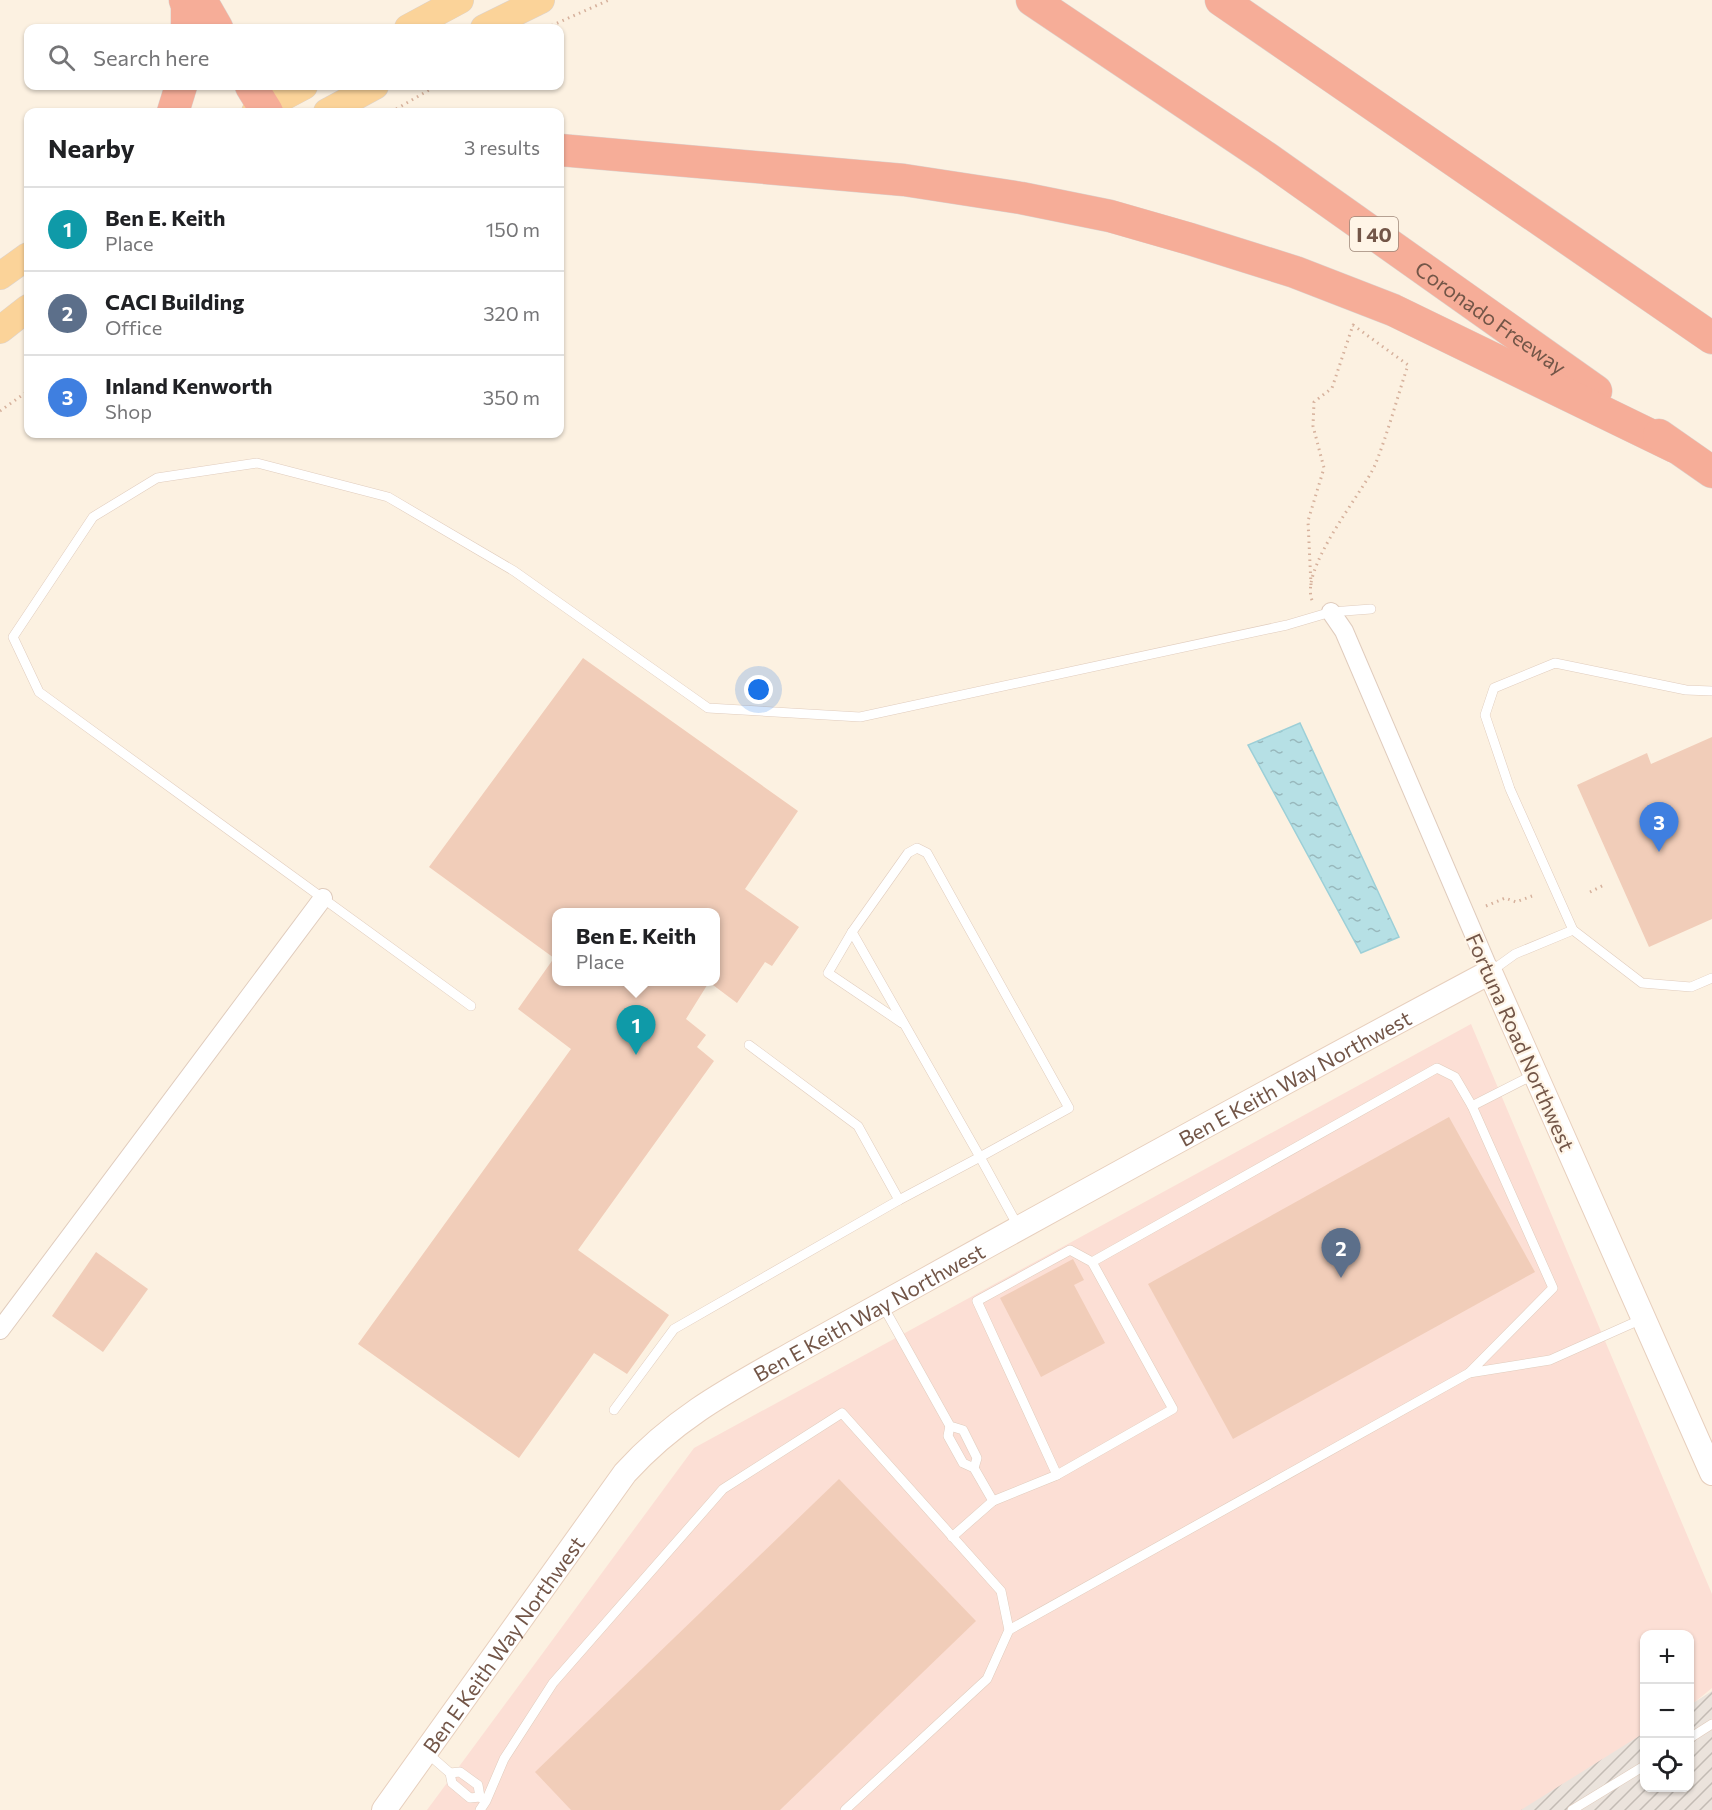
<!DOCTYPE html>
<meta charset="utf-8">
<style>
body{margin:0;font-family:Commissioner,sans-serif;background:#f6f6f6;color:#202124}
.controls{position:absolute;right:18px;bottom:18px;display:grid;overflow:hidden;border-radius:12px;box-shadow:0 2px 4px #0004}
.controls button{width:54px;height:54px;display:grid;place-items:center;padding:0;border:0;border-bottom:2px solid #e0e0e0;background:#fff;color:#202124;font:30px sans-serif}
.you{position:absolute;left:759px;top:690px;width:21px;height:21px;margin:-15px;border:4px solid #fff;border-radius:50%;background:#1a73e8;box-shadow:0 0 0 9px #1a73e833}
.badge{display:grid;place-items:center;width:39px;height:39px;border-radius:50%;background:#ea580c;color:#fff;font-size:20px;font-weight:700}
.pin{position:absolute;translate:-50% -50px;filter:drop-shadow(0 2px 3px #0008)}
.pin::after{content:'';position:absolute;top:32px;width:21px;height:18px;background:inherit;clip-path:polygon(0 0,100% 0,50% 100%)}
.popup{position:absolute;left:552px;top:908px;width:168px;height:78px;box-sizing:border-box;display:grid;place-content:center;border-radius:12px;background:#fff;filter:drop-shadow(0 2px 4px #0005);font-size:20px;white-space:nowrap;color:#757577}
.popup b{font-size:22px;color:#202124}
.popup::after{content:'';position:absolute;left:50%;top:100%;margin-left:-12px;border:12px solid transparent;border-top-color:#fff}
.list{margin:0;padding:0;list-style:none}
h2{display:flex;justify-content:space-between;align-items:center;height:78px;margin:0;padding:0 24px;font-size:26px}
h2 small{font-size:20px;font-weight:400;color:#757577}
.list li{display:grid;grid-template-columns:39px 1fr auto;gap:18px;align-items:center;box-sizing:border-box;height:84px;padding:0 24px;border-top:2px solid #e0e0e0}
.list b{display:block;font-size:22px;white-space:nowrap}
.list p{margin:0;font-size:20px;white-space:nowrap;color:#757577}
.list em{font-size:20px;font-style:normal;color:#757577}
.icon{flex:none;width:33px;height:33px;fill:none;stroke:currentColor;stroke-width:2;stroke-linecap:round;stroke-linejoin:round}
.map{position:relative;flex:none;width:1712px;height:1810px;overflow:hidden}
.search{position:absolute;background:#fff;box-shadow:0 2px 4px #0004;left:24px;top:24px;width:540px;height:66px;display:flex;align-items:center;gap:15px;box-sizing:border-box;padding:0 21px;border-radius:12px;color:#757577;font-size:22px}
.panel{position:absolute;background:#fff;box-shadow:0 2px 4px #0004;left:24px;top:108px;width:540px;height:330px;border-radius:12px}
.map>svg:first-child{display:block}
.commercial{fill:#fcdfd5}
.industrial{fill:url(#industrial-furrows)}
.water{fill:url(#water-ripples);stroke:#9ccfd7;stroke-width:1.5}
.building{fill:#f1cdb9;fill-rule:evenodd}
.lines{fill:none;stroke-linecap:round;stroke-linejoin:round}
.lane-casing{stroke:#e0ccbd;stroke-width:10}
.street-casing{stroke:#e0ccbd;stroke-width:20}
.secondary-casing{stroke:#e7cfbd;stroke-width:26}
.primary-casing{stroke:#dbd3cf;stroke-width:28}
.highway-casing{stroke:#dbd3cf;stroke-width:33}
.path{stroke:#d6b19c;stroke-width:3;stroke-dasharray:1.5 4.5;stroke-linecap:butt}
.lane{stroke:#fff;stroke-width:9}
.street{stroke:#fff;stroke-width:18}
.secondary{stroke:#fff;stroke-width:24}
.primary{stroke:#fbd399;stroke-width:27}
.highway{stroke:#f6ad98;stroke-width:32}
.labels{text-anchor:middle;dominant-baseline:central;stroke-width:4.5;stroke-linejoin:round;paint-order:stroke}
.shield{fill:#fff5e7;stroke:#9d8678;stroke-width:1.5}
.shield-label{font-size:20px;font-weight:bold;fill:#735648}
.street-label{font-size:21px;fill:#735648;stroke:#fff5e7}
</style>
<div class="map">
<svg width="1712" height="1810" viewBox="0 0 1712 1810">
<defs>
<pattern id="industrial-furrows" width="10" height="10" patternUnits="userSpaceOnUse" patternTransform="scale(1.5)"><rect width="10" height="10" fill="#ebe3dc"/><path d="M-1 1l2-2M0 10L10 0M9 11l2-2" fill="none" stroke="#c3bbb4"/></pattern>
<pattern id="water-ripples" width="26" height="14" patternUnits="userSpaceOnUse" patternTransform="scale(1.5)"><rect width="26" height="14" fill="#b6e0e5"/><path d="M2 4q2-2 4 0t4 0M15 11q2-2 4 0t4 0" fill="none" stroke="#98b8bc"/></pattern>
</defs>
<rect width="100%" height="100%" fill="#fcf1e1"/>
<path class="commercial" d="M1471 1024 1712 1594V1688L1690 1706V1634H1644V1744L1567 1810H427L694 1448Z"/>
<path class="industrial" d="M1712 1691V1810H1521L1644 1733V1788H1690V1705Z"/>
<path class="water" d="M1300 723 1399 937 1361 953 1248 745Z"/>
<g class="building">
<path d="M583 658 798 811 745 889 799 927 772 966 765 962 737 1003 709 982 686 1019 706 1035 697 1047 714 1061 578 1250 669 1315 627 1374 594 1353 519 1458 358 1344 571 1049 518 1009 554 958 429 867ZM556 912H716V982H556Z"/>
<path d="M1712 737V919L1649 947 1577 785 1647 753 1651 764Z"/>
<path d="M1449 1117 1535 1272 1233 1439 1148 1284Z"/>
<path d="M96 1252 148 1289 103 1352 52 1316Z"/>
<path d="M1073 1259 1084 1280 1074 1285 1105 1343 1041 1377 1000 1298Z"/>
<path d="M839 1479 976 1621 780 1810H571L535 1772Z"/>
</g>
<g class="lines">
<defs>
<g id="lane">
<path d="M1712 691 1686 690 1555 663 1494 688 1485 715 1510 789 1573 930 1642 983 1691 987 1712 978"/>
<path d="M917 848 927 853 1069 1108 980 1157 852 932 908 853Z"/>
<path d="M852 932 828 973 902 1023"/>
<path d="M1490 972 1515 954 1573 930"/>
<path d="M471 1006 39 692 13 637 93 517 157 478 257 463 388 497 514 571 708 708 860 717 1287 625 1331 612 1371 609"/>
<path d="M749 1045 858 1126 899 1200"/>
<path d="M1472 1106 1553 1288 1469 1373 1550 1360 1642 1319"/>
<path d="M883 1306 950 1426 963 1430 977 1458 974 1468"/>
<path d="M614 1410 674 1329 899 1200 980 1157 1019 1228"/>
<path d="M950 1426 948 1436 963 1463 974 1468 993 1501 952 1537"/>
<path d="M1057 1475 977 1301 1070 1250 1092 1262"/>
<path d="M993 1501 1057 1475 1173 1409 1092 1262 1437 1068 1455 1077 1472 1106 1535 1074"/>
<path d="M1009 1630 1469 1373"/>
<path d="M1690 1738 1712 1724"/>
<path d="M426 1752 450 1773 452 1783 470 1798 480 1797"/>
<path d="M450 1773 460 1772 478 1785 480 1797 483 1799"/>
<path d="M480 1810 486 1801 504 1759 553 1683 723 1489 842 1413 1001 1591 1009 1630 987 1679 845 1810"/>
<path d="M1572 1810 1644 1766"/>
</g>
<g id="street">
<path d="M1331 612 1344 631 1490 972"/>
<path d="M0 1330 323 898"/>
</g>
<g id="secondary">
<path id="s1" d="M384 1810 625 1473C675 1418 728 1390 792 1354 835 1330 877 1307 920 1283 1109 1178 1299 1074 1490 972L1712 1473"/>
</g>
<g id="primary">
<path d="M408 28 460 0"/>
<path d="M484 28 541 0"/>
<path d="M255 112 304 86"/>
<path d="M327 112 375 86"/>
<path d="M0 276 28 256"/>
<path d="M0 330 28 308"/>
</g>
<g id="highway">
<path d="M185 0 187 6V28"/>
<path d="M201 0 217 28"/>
<path id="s2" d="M1032 0 1267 158 1596 391"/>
<path d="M1221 0 1712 338"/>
<path d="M251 86 267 112"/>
<path d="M173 112 181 86"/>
<path d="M560 150 904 180 1021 198 1110 216 1190 239 1295 272 1393 310 1675 447"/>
<path d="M1659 435 1712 472"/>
</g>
</defs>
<use href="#lane" class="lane-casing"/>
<use href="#street" class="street-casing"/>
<use href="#secondary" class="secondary-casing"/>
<use href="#primary" class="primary-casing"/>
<use href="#highway" class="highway-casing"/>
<g class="path">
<path d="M546 28 609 0"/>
<path d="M391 112 436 86"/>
<path d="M0 411 28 391"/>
<path d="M1311 585 1308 521 1324 468 1313 426 1314 402 1332 388 1353 325 1408 365C1397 398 1388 433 1375 465 1363 493 1294 574 1314 604"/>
<path d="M1590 892 1606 884"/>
<path d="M1486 906 1505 898 1516 902 1532 896"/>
</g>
<use href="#lane" class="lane"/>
<use href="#street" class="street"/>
<use href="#secondary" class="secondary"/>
<use href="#primary" class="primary"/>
<use href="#highway" class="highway"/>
</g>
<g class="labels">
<rect class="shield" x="1350" y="217" width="48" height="34" rx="4.5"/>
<g class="shield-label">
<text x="1374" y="234">I 40</text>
</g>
<g class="street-label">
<text stroke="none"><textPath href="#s2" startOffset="558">Coronado Freeway</textPath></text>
<text transform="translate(1521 1042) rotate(66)">Fortuna Road Northwest</text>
<text stroke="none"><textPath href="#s1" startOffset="1194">Ben E Keith Way Northwest</textPath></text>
<text stroke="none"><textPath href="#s1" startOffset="708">Ben E Keith Way Northwest</textPath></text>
<text stroke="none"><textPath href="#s1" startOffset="204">Ben E Keith Way Northwest</textPath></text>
</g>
</g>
</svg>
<div class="controls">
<button>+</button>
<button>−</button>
<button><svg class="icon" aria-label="locate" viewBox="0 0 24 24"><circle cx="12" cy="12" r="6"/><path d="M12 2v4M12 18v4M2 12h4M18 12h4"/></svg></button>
</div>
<div class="you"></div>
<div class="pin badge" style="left:636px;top:1055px;background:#0f9aa8">1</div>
<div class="popup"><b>Ben E. Keith</b>Place</div>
<div class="pin badge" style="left:1341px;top:1278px;background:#5c6f8a">2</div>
<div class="pin badge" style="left:1659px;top:852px;background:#3f7fe0">3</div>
<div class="search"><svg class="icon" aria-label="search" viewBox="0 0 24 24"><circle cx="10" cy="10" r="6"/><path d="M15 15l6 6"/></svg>Search here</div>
<section class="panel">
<h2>Nearby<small>3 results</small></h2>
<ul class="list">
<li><span class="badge" style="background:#0f9aa8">1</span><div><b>Ben E. Keith</b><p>Place</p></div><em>150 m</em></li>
<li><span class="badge" style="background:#5c6f8a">2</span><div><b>CACI Building</b><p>Office</p></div><em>320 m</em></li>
<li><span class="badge" style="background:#3f7fe0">3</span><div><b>Inland Kenworth</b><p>Shop</p></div><em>350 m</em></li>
</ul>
</section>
</div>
